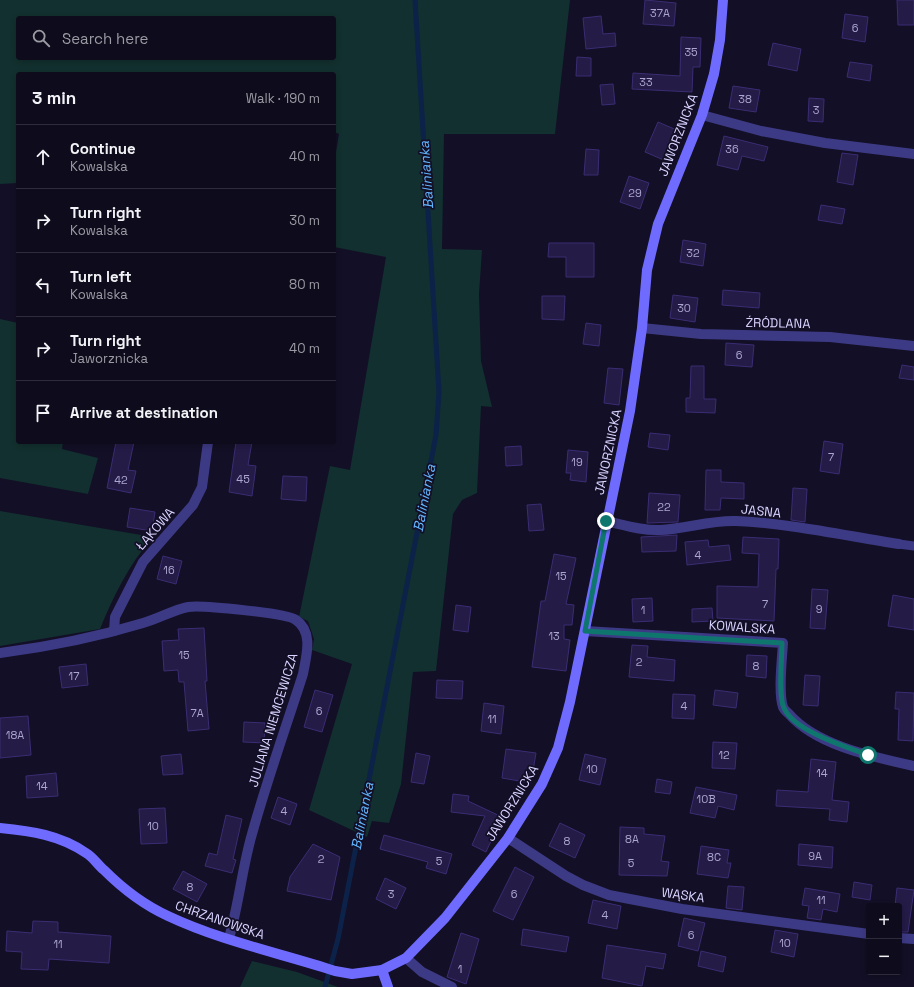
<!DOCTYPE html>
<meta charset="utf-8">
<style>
body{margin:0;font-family:"Space Grotesk",sans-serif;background:#171425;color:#f1f3f6}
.controls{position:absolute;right:12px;bottom:12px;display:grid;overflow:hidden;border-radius:4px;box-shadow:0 2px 6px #0003}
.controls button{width:36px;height:36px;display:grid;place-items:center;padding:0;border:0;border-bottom:1px solid #2e2b3b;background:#0e0b1c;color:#f1f3f6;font:20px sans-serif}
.stop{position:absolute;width:12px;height:12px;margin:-9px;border:3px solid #0f766e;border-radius:50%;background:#fff}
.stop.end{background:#0f766e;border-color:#fff;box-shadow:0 1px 4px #0008}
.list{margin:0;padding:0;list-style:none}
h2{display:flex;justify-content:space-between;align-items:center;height:52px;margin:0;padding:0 16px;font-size:17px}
h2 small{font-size:13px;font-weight:400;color:#9b9ba3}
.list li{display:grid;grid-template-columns:26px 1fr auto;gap:12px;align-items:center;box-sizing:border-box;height:64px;padding:0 16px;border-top:1px solid #2e2b3b}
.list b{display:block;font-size:15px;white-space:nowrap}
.list p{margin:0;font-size:13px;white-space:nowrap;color:#9b9ba3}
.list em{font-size:13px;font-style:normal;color:#9b9ba3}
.icon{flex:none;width:22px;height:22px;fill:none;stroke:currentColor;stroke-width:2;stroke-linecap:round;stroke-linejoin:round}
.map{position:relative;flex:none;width:914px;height:987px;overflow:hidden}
.search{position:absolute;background:#0e0b1c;box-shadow:0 2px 6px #0003;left:16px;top:16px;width:320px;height:44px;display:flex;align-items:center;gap:10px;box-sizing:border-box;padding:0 14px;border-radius:4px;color:#9b9ba3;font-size:15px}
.panel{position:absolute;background:#0e0b1c;box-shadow:0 2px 6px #0003;left:16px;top:72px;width:320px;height:372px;border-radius:4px}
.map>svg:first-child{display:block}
.green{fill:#12302f;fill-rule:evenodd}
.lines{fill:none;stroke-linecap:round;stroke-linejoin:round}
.stream{stroke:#0c2248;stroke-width:5}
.building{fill:#241b47;stroke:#3b2d73}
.lane{stroke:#3d3a85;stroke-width:9}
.street{stroke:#3d3a85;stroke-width:10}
.secondary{stroke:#6f6bff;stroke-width:10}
.route{stroke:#0f766e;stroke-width:5}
.labels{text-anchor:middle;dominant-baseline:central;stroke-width:3.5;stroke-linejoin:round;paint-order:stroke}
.number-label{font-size:11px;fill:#aca6d1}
.street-label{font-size:13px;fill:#d9d4ff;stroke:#130f26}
.water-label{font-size:14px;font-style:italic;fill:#62b6ff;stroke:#130f26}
</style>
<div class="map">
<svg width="914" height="987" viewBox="0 0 914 987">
<rect width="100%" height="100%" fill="#130f26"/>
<g class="green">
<path d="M0 0H570L555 134H444L442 249 482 250 479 294 481 361 492 407 481 406 477 493 462 500 453 514 436 671 413 672 401 784 389 823 372 821 367 837 309 810 352 664 312 650 314 639 308 621 299 617 330 466 350 470 386 257 334 247V164L339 134 334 132V74H18V183L0 184ZM18 18H334V58H18Z"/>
<path d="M0 319 18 323V442H63L62 449 98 458 88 494 0 478Z"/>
<path d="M0 511 153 537C129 564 113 597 100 629L0 646Z"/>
<path d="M252 961 297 972 338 987H240Z"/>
</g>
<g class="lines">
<path class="stream" d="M325 987 338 939 436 435 439 392 415 0"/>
</g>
<g class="building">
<path d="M645 0 676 3 674 26 643 24Z"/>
<path d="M897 0H914V25H898Z"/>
<path d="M845 14 868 17 865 42 842 38Z"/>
<path d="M601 16 603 34 615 33 616 46 586 49 583 18Z"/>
<path d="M681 37 701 38 700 67H693L692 92 632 89 633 73 680 76Z"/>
<path d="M773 43 801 49 797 71 768 65Z"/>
<path d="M577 57 591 58V76H576Z"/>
<path d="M850 62 872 65 870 81 847 77Z"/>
<path d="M613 84 615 104 602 105 600 85Z"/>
<path d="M733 86 760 90 756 112 729 108Z"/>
<path d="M809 98 824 99 823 122 808 121Z"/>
<path d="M658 122 679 131 666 161 645 152Z"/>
<path d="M724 136 768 147 764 161 742 156 738 170 717 165Z"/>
<path d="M586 149 599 150 598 175H584Z"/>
<path d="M842 153 858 155 853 185 837 182Z"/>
<path d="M629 176 649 183 640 209 620 202Z"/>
<path d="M821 205 845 209 842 224 818 220Z"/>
<path d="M683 240 706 244 703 266 680 262Z"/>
<path d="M549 243H594V277H566V257H548Z"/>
<path d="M723 290 760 293 759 308 722 305Z"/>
<path d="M673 295 698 298 695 322 670 318Z"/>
<path d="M542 296H565L564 320 542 319Z"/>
<path d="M586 323 601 325 599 346 583 344Z"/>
<path d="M726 343 754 345 752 367 725 365Z"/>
<path d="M902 365 914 367V380L899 378Z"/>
<path d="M691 366H704V399H716L715 413 686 412V398H690Z"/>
<path d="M608 368 623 369 619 405 604 403Z"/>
<path d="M650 433 670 435 668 450 648 447Z"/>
<path d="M824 441 843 444 839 474 820 471Z"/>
<path d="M116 442H134L128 470 136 471 131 493 107 488Z"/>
<path d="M236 442H252L248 465 256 466 252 496 229 492Z"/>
<path d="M521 446 522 465 506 466 505 447Z"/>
<path d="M568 450 588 452 586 482 570 480 571 473H566Z"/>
<path d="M706 470H721V482L744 483V499L721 498 720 510H705Z"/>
<path d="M283 476 307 477 306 501 281 499Z"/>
<path d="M793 488 807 489 805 522 791 520Z"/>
<path d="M649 493 680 495 678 522 647 523Z"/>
<path d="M541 504 544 530 529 531 527 505Z"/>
<path d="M130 508 155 512 152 531 127 527Z"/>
<path d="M677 535 676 551 642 552 641 537Z"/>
<path d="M743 537 779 539 778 569H776L774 621 717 618V586L758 587 759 554 742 553Z"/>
<path d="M708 540 709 547 729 545 731 560 687 565 685 542Z"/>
<path d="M554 554 576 558 566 604 574 605 572 625H564V639L570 640 566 671 532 667 541 601H545Z"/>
<path d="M163 556 182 561 176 584 157 579Z"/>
<path d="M812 589 828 590 825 629 810 628Z"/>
<path d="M893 595 914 599V630L888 626Z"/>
<path d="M652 598 653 621 633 622 632 599Z"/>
<path d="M456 605 471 607 468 632 453 630Z"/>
<path d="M712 608 713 621 692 622V609Z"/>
<path d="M204 628 207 681H205L209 729 188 731 184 682H179L178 670 164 671 162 641 179 640 178 629Z"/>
<path d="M632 645 648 646 647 657 675 660 674 681 629 677Z"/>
<path d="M747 655 767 656 766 678 746 676Z"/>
<path d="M86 664 88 685 62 688 59 667Z"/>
<path d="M805 675 820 676 818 706 803 705Z"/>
<path d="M437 680 463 681 462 699 436 698Z"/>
<path d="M315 690 333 695 322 732 304 727Z"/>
<path d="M715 690 738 693 736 708 713 705Z"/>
<path d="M896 692 914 693 913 741 898 740 899 709H895Z"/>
<path d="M673 694 695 695 694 719 672 718Z"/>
<path d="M484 703 504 706 501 734 481 731Z"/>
<path d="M28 716 31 755 0 758V718Z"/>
<path d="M244 722 265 723 264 743 243 742Z"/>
<path d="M713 742 737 743 735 769 712 768Z"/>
<path d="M506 749 536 753 531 783 502 778Z"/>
<path d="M416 753 430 756 424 784 411 782Z"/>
<path d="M181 754 183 774 163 775 161 756Z"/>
<path d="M585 754 606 759 600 785 579 780Z"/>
<path d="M811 759 836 762 832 800 849 802 847 822 829 820 830 809 776 806 777 790 808 792Z"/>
<path d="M56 773 58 796 27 798 26 776Z"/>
<path d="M657 779 672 782 670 794 655 792Z"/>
<path d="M696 787 737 795 734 810 718 806 715 818 690 813Z"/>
<path d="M453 794 469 796 468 801 502 817 486 852 472 845 485 816 451 812Z"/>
<path d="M278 797 297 804 290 825 271 818Z"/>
<path d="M165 808 167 843 141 844 139 809Z"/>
<path d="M226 815 242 819 233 859 236 860 232 873 205 866 209 853 217 855Z"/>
<path d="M560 823 585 835 575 858 549 846Z"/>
<path d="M620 827 644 828V834L665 836 661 861 669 862 667 876 619 875Z"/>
<path d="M384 835 452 854 446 874 426 868 428 862 380 849Z"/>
<path d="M313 844 340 857 331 900 287 891 290 877Z"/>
<path d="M799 844 833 847 832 868 798 865Z"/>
<path d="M701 846 729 850 727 863H731L728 878 697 874Z"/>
<path d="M515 867 534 877 513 920 493 911Z"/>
<path d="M183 871 207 884 197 902 173 889Z"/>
<path d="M385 878 406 888 396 909 376 899Z"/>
<path d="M854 882 872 885 870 900 852 897Z"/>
<path d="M728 886 744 887 742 910 726 908Z"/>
<path d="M805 888 840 894 837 912 823 909 821 920 807 918 809 906 802 905Z"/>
<path d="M897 888 914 890 908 932H899V906H895Z"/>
<path d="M593 900 621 906 617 929 588 923Z"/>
<path d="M684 918 705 923 698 951 678 946Z"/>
<path d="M33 921 58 922V932L111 936 109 963 49 959 48 970 21 969 22 952 6 951 7 931 32 933Z"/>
<path d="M523 929 569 937 566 952 521 945Z"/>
<path d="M775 930 798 934 794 957 771 952Z"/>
<path d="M461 933 479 939 466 984 447 977Z"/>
<path d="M607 945 666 954 663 969 646 966 642 986 602 978Z"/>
<path d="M701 951 726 957 723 972 698 966Z"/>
</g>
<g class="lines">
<path class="lane" d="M899 544 914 546"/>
<g class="street">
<path d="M702 115 761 131 825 143 914 154"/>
<path d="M642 328 701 334 830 337 914 346"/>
<path d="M606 521C624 525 642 531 660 530 686 529 710 520 736 521 788 523 847 536 899 544"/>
<path d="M114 631 115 617 143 562 193 505 202 487 208 442"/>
<path d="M585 631 783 643C782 659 778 693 783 707 784 710 787 712 789 714 817 746 874 757 914 766"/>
<path d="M0 653C47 647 97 637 143 623 158 619 173 610 188 607 201 605 287 613 296 620 314 632 306 657 303 674 286 727 267 780 252 834 242 868 239 904 229 938"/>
<path d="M508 838 566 876 583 885 609 895 682 909 869 934"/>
<path d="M899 938 914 939"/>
<path d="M406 958 422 972 452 987"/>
</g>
<g class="secondary">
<path d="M0 828C31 831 60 835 86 853 93 857 98 865 104 870 122 888 144 905 168 916 221 941 280 953 335 971L352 974 382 970 406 958 445 918 508 838 542 784 558 748 570 702 630 411 642 328 647 270 658 224 702 115 714 74 720 40 723 0"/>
<path d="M382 970 388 987"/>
</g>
</g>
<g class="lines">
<path class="route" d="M606 521 585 631 782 643C782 657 778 696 784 708 794 731 846 747 868 755"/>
</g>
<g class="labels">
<g class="number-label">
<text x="660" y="13">37A</text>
<text x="855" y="28">6</text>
<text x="691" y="52">35</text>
<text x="646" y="82">33</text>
<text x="745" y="99">38</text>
<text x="816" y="110">3</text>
<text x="732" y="149">36</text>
<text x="635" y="193">29</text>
<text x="693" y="253">32</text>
<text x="684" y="308">30</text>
<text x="739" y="355">6</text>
<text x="831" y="457">7</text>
<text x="577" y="462">19</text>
<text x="243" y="479">45</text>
<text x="121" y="480">42</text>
<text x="664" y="507">22</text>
<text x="698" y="555">4</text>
<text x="169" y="570">16</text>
<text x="561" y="576">15</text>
<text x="765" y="604">7</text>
<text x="819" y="609">9</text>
<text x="643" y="610">1</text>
<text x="554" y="636">13</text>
<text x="184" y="655">15</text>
<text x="639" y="662">2</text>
<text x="756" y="666">8</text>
<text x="74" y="676">17</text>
<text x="684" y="706">4</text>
<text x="319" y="711">6</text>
<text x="197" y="713">7A</text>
<text x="492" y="719">11</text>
<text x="15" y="735">18A</text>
<text x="724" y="755">12</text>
<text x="592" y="769">10</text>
<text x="822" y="773">14</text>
<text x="42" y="786">14</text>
<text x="706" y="799">10B</text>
<text x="284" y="811">4</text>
<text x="153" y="826">10</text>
<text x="632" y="839">8A</text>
<text x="567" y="841">8</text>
<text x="815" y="856">9A</text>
<text x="714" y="857">8C</text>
<text x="321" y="859">2</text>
<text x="439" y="861">5</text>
<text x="631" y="863">5</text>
<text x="190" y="887">8</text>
<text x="391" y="894">3</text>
<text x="514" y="894">6</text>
<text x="821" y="900">11</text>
<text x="605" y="915">4</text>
<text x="691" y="935">6</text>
<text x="785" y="943">10</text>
<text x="58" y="944">11</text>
<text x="460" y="969">1</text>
</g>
<g class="street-label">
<text transform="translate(678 135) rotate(-69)">JAWORZNICKA</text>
<text transform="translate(778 323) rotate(1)">ŹRÓDLANA</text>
<text transform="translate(608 452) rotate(-78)">JAWORZNICKA</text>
<text transform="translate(761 511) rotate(6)">JASNA</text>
<text transform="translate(155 529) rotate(-49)">ŁĄKOWA</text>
<text transform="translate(742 627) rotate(4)">KOWALSKA</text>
<text transform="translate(273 720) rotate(-73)">JULIANA NIEMCEWICZA</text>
<text transform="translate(512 803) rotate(-58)">JAWORZNICKA</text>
<text transform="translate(683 895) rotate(8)">WĄSKA</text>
<text transform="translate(220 920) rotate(19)">CHRZANOWSKA</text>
</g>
<g class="water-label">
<text transform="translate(426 175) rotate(-94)">Balinianka</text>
<text transform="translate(424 498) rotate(-79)">Balinianka</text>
<text transform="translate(362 816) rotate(-79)">Balinianka</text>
</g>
</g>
</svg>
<div class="controls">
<button>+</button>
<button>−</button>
</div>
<div class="stop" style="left:868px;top:755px"></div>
<div class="stop end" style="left:606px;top:521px"></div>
<div class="search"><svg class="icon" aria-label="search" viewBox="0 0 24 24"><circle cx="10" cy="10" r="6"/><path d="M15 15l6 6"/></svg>Search here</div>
<section class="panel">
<h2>3 min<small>Walk · 190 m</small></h2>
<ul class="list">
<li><svg class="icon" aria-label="ahead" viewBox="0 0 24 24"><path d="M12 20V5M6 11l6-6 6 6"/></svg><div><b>Continue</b><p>Kowalska</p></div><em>40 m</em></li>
<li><svg class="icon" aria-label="right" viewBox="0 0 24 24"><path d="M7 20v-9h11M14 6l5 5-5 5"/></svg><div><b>Turn right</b><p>Kowalska</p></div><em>30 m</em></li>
<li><svg class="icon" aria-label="left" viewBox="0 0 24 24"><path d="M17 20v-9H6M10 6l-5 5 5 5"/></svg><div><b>Turn left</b><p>Kowalska</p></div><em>80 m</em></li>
<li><svg class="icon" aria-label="right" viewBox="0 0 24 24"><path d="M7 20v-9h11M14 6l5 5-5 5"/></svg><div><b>Turn right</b><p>Jaworznicka</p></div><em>40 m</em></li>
<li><svg class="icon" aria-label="arrive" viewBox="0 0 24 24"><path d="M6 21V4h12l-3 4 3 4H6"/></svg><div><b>Arrive at destination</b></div></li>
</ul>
</section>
</div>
